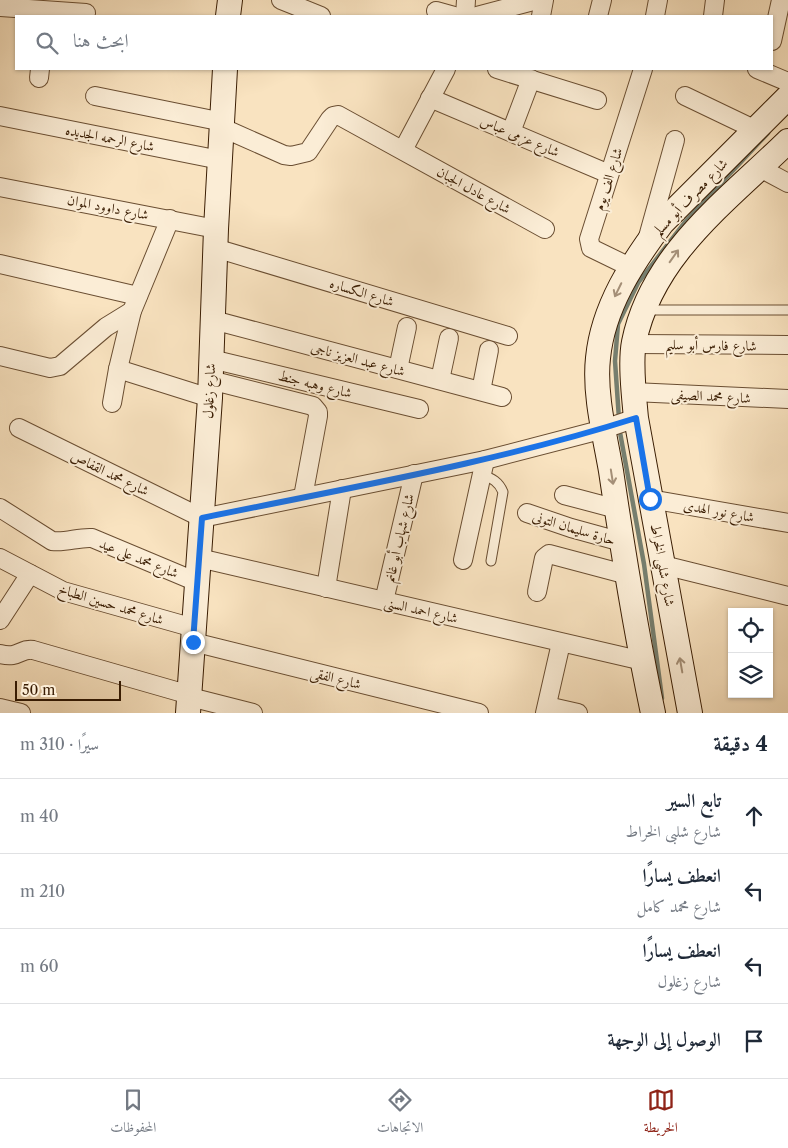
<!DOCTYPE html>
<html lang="ar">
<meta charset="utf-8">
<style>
body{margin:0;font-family:"Libre Caslon Text",Amiri,serif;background:#f2f2f3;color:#1f2937;direction:rtl}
.controls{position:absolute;right:15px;bottom:15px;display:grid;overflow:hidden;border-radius:0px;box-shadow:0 1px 4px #0004}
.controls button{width:45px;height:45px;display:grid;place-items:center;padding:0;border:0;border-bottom:1px solid #e0e1e3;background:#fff;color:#1f2937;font:25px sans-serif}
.scale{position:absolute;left:15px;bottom:12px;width:106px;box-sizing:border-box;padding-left:5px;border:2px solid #3a1d03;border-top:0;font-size:14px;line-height:18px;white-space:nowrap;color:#3a1d03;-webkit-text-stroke:4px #fbedd6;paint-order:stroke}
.stop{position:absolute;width:15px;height:15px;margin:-11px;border:4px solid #1a73e8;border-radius:50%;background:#fff}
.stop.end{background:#1a73e8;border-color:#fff;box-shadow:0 1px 5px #0008}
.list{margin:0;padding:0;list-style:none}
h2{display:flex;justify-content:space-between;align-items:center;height:65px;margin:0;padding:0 20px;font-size:21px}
h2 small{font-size:16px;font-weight:400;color:#747a83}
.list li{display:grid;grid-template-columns:32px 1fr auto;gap:15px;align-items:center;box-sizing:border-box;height:75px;padding:0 20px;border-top:1px solid #e0e1e3}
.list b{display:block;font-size:19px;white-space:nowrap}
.list p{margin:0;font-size:16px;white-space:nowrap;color:#747a83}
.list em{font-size:16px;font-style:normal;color:#747a83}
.icon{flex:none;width:28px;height:28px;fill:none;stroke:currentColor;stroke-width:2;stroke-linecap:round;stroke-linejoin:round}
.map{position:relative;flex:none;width:788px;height:713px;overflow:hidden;direction:ltr}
.search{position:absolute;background:#fff;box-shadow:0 1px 4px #0004;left:15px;right:15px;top:15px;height:55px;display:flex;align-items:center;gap:12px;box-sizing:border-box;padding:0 18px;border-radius:0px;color:#747a83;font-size:19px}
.sheet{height:365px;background:#fff}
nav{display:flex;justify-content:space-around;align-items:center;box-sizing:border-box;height:70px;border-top:1px solid #e0e1e3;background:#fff;font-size:14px;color:#747a83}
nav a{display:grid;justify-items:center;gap:2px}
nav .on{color:#8f2418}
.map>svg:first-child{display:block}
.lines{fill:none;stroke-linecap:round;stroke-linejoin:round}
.stream{stroke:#767e6e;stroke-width:4.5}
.lane-casing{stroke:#6a4e32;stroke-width:11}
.street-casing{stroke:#6a4e32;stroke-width:20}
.secondary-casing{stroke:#3a1d03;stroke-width:26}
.lane{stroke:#fbedd6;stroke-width:9}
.street{stroke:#fbedd6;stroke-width:18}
.secondary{stroke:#fbedd6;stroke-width:24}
.oneway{stroke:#a48f77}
.route{stroke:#1a73e8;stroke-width:6}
.labels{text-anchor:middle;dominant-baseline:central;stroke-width:4;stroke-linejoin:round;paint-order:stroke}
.street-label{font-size:14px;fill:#3a1d03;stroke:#fbedd6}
</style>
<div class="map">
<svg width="788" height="713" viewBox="0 0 788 713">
<rect width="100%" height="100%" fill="#f9e3c0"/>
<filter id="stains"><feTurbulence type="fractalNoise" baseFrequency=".004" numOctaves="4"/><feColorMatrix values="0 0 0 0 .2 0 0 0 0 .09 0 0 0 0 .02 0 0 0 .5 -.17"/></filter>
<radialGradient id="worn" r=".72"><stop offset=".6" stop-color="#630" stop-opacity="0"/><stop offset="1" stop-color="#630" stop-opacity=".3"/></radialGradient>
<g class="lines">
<g class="stream">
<path d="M619 419 615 361 618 324 638 283 685 222 768 133"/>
<path d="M619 427 644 564 662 698"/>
</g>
<defs>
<g id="lane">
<path d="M646 310H788"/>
<path d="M482 475C492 478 499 482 503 492L491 561"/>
</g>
<g id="street">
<path d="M281 0 321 16"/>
<path d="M0 7 86 13"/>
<path d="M436 11 454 16"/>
<path d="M465 16 466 0"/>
<path d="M477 16 537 0"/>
<path d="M541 16 544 0"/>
<path d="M598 16 602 0"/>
<path d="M655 16 658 0"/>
<path d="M713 16 715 0"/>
<path d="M772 41 781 0"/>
<path d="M497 69 597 100"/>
<path d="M757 69 788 82"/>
<path d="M39 78 40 69"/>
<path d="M95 96 223 122"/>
<path d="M685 96 756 130"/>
<path d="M430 98 609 174"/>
<path d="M0 116 220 160"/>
<path d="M223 128 284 155 291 156 308 152 330 119 333 116 338 115 545 229"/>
<path d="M511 132 531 79"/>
<path d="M403 150 446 69"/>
<path d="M760 168 788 183"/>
<path d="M0 187 216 229"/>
<path d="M648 237 675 140"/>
<path d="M215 248 508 336"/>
<path d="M0 264 138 296"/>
<path d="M630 267 591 248 589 239 643 69"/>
<path d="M213 320 502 397"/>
<path d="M634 344 788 345"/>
<path d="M0 356 50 368 60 366 106 327 132 311"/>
<path d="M211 359 419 409"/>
<path d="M118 369 210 398"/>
<path d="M398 369 407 327"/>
<path d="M210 380 313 406 318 412V416L303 497"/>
<path d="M440 380 449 338"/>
<path d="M481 391 489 350"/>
<path d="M633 392 788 399"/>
<path d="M112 403 118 369 132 311 170 219"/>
<path d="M19 428 202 518 485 460 604 429 636 418"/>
<path d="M564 495 617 509"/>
<path d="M650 499 788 523"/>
<path d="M0 508 52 541C66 543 78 537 92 538L197 582"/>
<path d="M527 513 571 528 622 542"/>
<path d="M0 558 63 591 194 628"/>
<path d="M199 558 643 661"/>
<path d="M463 560 485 460"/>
<path d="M663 565 788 596"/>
<path d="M326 588 342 489"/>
<path d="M537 592 544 558 549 554 628 575"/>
<path d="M384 601 414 474"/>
<path d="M0 620 30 574"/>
<path d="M193 642 479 713"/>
<path d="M0 654C19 659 20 648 33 650L190 695"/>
<path d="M190 697 253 713"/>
<path d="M547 706 578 713"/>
<path d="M0 708 21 713"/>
<path d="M545 713 561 643"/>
</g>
<g id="secondary">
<path d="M228 16 230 0"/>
<path d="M188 713 210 398 216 229 225 69"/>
<path d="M653 713C636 633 623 552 611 471 605 436 594 394 598 358 603 307 632 263 662 223L788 97"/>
<path d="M690 713 636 418C634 397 630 362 634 342 652 254 728 200 788 141"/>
</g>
</defs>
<use href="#lane" class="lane-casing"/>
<use href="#street" class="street-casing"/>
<use href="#secondary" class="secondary-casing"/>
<use href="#lane" class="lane"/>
<use href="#street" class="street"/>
<use href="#secondary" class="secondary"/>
</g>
<defs><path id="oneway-shaft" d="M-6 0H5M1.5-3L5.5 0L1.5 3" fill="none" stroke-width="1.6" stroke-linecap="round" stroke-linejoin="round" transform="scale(1.25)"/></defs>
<g class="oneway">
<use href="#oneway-shaft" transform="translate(674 256) rotate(-55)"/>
<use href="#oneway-shaft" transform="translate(618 290) rotate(116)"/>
<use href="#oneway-shaft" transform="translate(612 477) rotate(81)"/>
<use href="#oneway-shaft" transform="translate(681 665) rotate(-100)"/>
</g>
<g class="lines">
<path class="route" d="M193 642 202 518C347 488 494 463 636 418L650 499"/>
</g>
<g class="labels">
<g class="street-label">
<text transform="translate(520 136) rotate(23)">شارع عزمى عباس</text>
<text transform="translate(110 138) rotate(11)">شارع الرحمه الجديده</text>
<text transform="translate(608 179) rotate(-72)">شارع الف يوم</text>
<text transform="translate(474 190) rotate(29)">شارع عادل الجبان</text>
<text transform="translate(690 197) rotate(-46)">شارع مصرف أبو مسلم</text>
<text transform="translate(108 207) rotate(11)">شارع داوود الموان</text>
<text transform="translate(362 292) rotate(17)">شارع الكساره</text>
<text transform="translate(711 345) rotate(1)">شارع فارس أبو سليم</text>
<text transform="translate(358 359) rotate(15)">شارع عبد العزيز ناجى</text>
<text transform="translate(315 384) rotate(14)">شارع وهبه جنط</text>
<text transform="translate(209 391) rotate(-87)">شارع زغلول</text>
<text transform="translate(711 396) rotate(3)">شارع محمد الصيفى</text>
<text transform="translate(110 473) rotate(26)">شارع محمد القفاص</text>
<text transform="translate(719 511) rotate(10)">شارع نور الهدى</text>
<text transform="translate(574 528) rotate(17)">حارة سليمان التونى</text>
<text transform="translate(399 538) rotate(-77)">شارع شهاب أبو غانم</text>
<text transform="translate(139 558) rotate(22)">شارع محمد على عيد</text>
<text transform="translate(663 565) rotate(80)">شارع شلبى الخراط</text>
<text transform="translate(111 604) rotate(17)">شارع محمد حسين الطباخ</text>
<text transform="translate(421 610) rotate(13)">شارع احمد السنى</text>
<text transform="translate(336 678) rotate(14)">شارع الفقى</text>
</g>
</g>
<rect width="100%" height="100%" filter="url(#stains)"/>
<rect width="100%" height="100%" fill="url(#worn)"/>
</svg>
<div class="controls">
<button><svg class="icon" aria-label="locate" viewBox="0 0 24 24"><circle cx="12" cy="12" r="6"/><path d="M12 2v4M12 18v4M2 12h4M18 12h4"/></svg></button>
<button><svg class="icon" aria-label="layers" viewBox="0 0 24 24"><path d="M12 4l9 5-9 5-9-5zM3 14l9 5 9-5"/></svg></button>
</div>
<div class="scale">50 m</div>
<div class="stop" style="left:650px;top:499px"></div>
<div class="stop end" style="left:193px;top:642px"></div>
<div class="search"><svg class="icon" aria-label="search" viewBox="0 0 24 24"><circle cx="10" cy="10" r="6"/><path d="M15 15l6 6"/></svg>ابحث هنا</div>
</div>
<section class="sheet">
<h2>4 دقيقة<small>سيرًا · 310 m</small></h2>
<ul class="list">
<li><svg class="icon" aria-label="ahead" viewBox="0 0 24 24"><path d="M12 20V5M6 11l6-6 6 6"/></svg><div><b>تابع السير</b><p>شارع شلبى الخراط</p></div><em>40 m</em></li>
<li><svg class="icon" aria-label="left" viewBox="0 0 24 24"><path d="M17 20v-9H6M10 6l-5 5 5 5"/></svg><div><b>انعطف يسارًا</b><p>شارع محمد كامل</p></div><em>210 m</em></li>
<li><svg class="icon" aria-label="left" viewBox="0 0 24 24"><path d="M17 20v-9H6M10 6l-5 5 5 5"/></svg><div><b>انعطف يسارًا</b><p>شارع زغلول</p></div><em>60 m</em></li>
<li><svg class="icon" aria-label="arrive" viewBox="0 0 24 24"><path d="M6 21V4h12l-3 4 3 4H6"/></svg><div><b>الوصول إلى الوجهة</b></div></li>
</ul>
</section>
<nav>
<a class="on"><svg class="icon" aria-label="map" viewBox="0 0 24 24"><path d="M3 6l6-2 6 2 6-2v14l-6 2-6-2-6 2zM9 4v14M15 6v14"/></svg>الخريطة</a>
<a><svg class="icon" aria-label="directions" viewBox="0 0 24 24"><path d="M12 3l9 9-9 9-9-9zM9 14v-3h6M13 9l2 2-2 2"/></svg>الاتجاهات</a>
<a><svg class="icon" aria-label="saved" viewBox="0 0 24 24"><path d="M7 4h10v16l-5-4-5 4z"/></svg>المحفوظات</a>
</nav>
